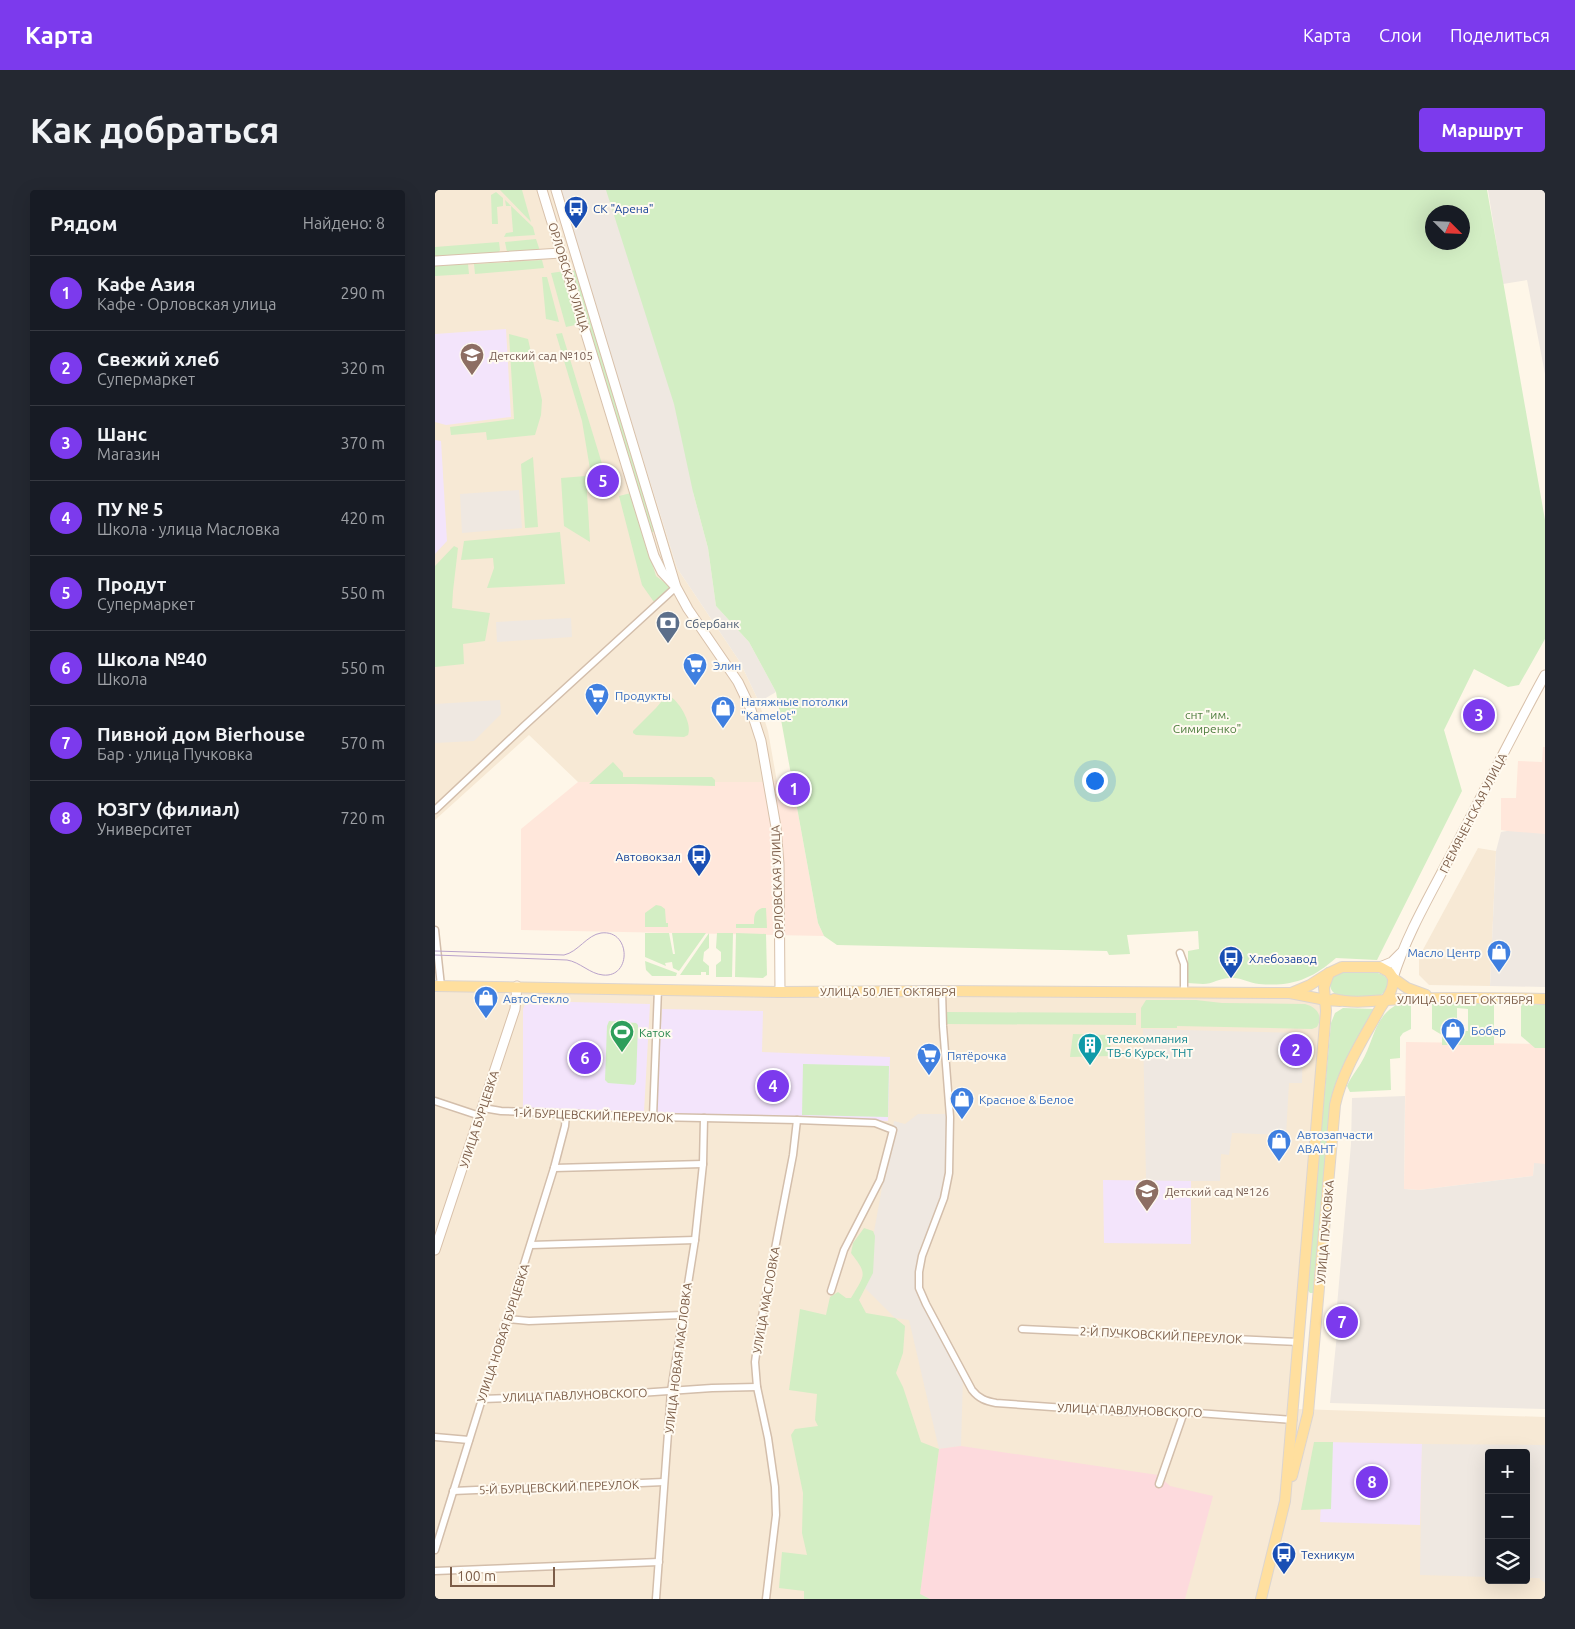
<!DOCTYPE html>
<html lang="ru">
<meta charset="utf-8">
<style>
body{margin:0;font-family:Ubuntu,sans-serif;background:#242831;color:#f1f3f6}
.controls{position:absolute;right:15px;bottom:15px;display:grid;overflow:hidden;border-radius:5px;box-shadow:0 5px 20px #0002}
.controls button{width:45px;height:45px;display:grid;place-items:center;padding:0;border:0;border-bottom:1px solid #363941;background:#171b24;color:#f1f3f6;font:25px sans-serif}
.compass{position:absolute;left:990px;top:15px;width:45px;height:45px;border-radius:50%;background:#171b24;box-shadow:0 5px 20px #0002;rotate:114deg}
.scale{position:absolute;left:15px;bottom:12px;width:105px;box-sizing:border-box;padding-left:5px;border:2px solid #7c5d48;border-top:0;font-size:14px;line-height:18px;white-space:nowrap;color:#7c5d48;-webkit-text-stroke:4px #fffaf0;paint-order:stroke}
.you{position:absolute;left:659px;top:590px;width:18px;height:18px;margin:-12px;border:4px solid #fff;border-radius:50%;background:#1a73e8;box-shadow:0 0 0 8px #1a73e833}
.badge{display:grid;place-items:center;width:32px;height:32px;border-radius:50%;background:#7c3aed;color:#fff;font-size:16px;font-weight:700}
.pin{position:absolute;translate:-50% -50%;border:2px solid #fff;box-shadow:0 1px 5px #0006}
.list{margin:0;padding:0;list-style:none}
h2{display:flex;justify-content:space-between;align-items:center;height:65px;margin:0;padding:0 20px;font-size:21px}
h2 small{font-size:16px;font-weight:400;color:#9ea1a6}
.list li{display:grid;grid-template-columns:32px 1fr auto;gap:15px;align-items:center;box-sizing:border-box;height:75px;padding:0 20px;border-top:1px solid #363941}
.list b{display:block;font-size:19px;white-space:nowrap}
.list p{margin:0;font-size:16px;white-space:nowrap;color:#9ea1a6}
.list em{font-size:16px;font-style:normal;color:#9ea1a6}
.icon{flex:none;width:28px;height:28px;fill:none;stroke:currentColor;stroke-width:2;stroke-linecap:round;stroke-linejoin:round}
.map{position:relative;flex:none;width:1110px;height:1409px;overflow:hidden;border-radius:5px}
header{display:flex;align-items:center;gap:30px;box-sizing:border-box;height:70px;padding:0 25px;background:#7c3aed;color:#fff}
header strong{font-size:24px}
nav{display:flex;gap:28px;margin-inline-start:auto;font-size:18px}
.intro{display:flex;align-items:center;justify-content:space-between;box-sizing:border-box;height:120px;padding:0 30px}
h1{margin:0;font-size:35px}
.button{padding:12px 22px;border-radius:5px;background:#7c3aed;color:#fff;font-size:18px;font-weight:700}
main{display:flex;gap:30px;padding:0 30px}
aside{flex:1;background:#171b24;border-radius:5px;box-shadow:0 5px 20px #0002}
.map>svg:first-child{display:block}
.residential{fill:#f7e9d5;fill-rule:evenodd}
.commercial{fill:#ffe7db}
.industrial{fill:#efe8e1}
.education{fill:#f3e4fb}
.medical{fill:#fddadd}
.green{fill:#d3eec4;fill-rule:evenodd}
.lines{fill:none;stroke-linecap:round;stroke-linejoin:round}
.street-casing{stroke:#d3beab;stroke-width:9}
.secondary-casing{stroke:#d8c1ab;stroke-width:11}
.primary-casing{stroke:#ddd5cf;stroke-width:12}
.street{stroke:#fff;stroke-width:6}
.secondary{stroke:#fff;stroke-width:9}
.primary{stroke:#ffdf9e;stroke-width:10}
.tram{stroke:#baa3cb;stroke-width:1}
.labels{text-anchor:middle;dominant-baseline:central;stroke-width:4;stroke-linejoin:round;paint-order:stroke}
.transit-label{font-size:12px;fill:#164399;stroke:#fffaf0;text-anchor:start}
.street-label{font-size:12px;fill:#7c5d48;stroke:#fffaf0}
.education-label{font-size:12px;fill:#785e54;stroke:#fffaf0;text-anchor:start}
.service-label{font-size:12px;fill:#4e5e75;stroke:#fffaf0;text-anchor:start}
.shop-label{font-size:12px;fill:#366cbe;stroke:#fffaf0;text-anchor:start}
.park-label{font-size:12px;fill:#4c7c3c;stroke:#fffaf0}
.leisure-label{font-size:12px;fill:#27864d;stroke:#fffaf0;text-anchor:start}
.culture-label{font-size:12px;fill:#0d838f;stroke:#fffaf0;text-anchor:start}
</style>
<header>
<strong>Карта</strong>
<nav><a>Карта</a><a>Слои</a><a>Поделиться</a></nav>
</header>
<div class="intro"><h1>Как добраться</h1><a class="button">Маршрут</a></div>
<main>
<aside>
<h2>Рядом<small>Найдено: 8</small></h2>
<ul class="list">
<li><span class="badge">1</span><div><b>Кафе Азия</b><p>Кафе · Орловская улица</p></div><em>290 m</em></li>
<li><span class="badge">2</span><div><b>Свежий хлеб</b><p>Супермаркет</p></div><em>320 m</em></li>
<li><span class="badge">3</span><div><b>Шанс</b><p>Магазин</p></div><em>370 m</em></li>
<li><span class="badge">4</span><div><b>ПУ № 5</b><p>Школа · улица Масловка</p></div><em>420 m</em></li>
<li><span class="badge">5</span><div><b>Продут</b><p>Супермаркет</p></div><em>550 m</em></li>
<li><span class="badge">6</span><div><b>Школа №40</b><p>Школа</p></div><em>550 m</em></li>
<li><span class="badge">7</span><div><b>Пивной дом Bierhouse</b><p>Бар · улица Пучковка</p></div><em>570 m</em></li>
<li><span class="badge">8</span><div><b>ЮЗГУ (филиал)</b><p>Университет</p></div><em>720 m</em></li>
</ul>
</aside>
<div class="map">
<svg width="1110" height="1409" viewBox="0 0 1110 1409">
<rect width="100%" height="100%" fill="#fef6e8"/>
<g class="residential">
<path d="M0 0H124L242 378 305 472 324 512 333 541 342 592H143L94 545 0 630Z"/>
<path d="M1043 658 1061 661 1055 796 994 795 984 785V767Z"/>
<path d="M0 796 855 803 891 810 862 1219 1110 1227V1409H0ZM1054 1263H1091V1390H1054Z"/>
</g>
<g class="commercial">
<path d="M1108 557H1110V644L1074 643 1072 641 1066 640V608H1081L1083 571 1107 572Z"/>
<path d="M357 590 383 733 389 746 86 740V639L143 592H342Z"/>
<path d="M971 852 1110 854V974H1099L1098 986 984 1000 969 999Z"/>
</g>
<g class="industrial">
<path d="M124 0H175L261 244 258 302 273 358 281 416 314 452 341 502 324 512 305 472 242 378Z"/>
<path d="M1053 0H1110V184L1092 90 1068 94Z"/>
<path d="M84 300 87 338 27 343 25 304Z"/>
<path d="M136 428 137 447 62 452 61 432Z"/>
<path d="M65 510 66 524 39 551 0 553V514Z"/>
<path d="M1072 641 1110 644V797L1055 796 1061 661 1066 642Z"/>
<path d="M708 839 868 843 867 893H854L851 945 797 943 794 965 786 964 785 991H711Z"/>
<path d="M970 906 969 999 984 1000 1098 986 1099 973 1110 974V1219L895 1213 902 1144 900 1139 916 954 917 908Z"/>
<path d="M483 924H511V985L501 1024 485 1059 482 1101 528 1188 526 1256 504 1259 474 1130 460 1128 429 1097 459 931 470 934Z"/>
<path d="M987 1254 1110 1255V1393L1104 1388H1091V1263H1054V1387L985 1385Z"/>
</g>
<g class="education">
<path d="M71 139 76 227 11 235 0 232V144Z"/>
<path d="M0 250 6 251 12 351 0 364Z"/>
<path d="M96 811 215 814 209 922 88 918V819L91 812Z"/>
<path d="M227 819 328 821 327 862 455 867 453 931 221 925Z"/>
<path d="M668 990 756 991V1054L669 1053Z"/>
<path d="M889 1252 987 1254 985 1335 885 1332Z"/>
</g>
<path class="medical" d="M526 1256 723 1285 735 1296 778 1306 750 1409H495L485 1404 504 1259Z"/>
<g class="green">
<path d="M65 0H87L96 32Z"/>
<path d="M171 0H1052L1110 330V449L1084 495 1073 497 1039 479 1009 540 1027 601 942 770 901 768C877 789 857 797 824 794 815 793 807 788 798 788 785 787 778 794 768 794 763 794 757 793 753 793V761L764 759 763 741 692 745 695 764 674 765 672 761 402 755 389 746 383 733 341 502 314 452 281 416 273 358 258 302 239 214ZM998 22H1028V52H998Z"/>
<path d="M61 2 68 8V16L62 17 63 34H57L56 5Z"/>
<path d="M70 10 98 37 100 45 69 47 71 43 78 42 76 16H71Z"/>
<path d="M101 49 105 61 72 62 70 52Z"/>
<path d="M64 52 65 60 63 64 1 67 0 66V57Z"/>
<path d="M107 70 109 78 40 84 39 74Z"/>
<path d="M33 74 34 84 0 86V76Z"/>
<path d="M139 80 141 82 219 338 220 341 218 342H216L137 83Z"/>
<path d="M130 81 145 134 131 137 116 83Z"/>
<path d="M107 87H112L124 132 111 129Z"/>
<path d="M127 143 168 277 155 279 147 231 121 144Z"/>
<path d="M74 144 93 149 107 210 106 225 100 245 52 250 51 242 16 245 15 237 79 229Z"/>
<path d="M98 267 103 337 90 338 86 274Z"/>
<path d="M151 286 155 352 129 336 126 288Z"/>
<path d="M196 303 221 386 235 397 219 412 207 395 184 306Z"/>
<path d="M125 342 130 394 52 398 59 378 58 368 26 370 29 351Z"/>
<path d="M19 356 23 358 18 401 17 418 55 423 50 451 28 454 29 474 0 477V376Z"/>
<path d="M232 505C243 508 258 534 253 545L249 547 201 545 198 543V541L221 518Z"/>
<path d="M178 572 188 583V587H277L280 590V596L198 594H154Z"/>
<path d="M221 715 226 716 230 719 231 733H233V737H210V723Z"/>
<path d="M327 718H331L332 738H301V734H319C319 726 319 721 327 718Z"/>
<path d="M210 743H234L238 764H240L237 743H271L244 781 238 778 237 772 230 773 231 776 210 767Z"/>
<path d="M274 743V758L269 762 268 771 274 776V785H271V782H266V785H245Z"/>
<path d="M282 743H298L297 787H281V775L286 771V762L281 758Z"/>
<path d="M301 743 331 744 332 785 328 788 300 787Z"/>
<path d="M210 771 242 783 241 786H217L211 780Z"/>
<path d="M906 781 943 783C954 787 954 791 951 801L943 807 904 806C896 803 891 793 899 786 901 784 904 783 906 781Z"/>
<path d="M711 810H761L787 813 870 814C881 817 889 825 882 837L877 839 742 836V838H706V818Z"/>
<path d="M965 813H976V839L968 843 965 847V868L955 869 956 900 915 902 912 896C916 887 921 881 926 873 940 850 938 826 965 813Z"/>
<path d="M997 813 1059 814V855H1007V845L997 839ZM1022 818 1033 819V841H1022Z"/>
<path d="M1086 814 1110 815V858H1100L1086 846Z"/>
<path d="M908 818 940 819 906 886 879 1103H875L872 1099 896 833 900 823Z"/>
<path d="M511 822 701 823V835L510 834Z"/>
<path d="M174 831 201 833 203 835 201 892 199 895 173 893 170 890 172 836Z"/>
<path d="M638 844 676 845 675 866 635 867Z"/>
<path d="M368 874 454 876 453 927 367 925Z"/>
<path d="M429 1038 438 1041 440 1046 438 1083 424 1110 431 1123 460 1128 470 1136 468 1163 461 1183 468 1197 486 1252 504 1259 485 1404 495 1409H369V1401L344 1398 347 1362 372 1365 367 1343 368 1303 356 1245 360 1239 383 1236 380 1230 382 1204 354 1200 365 1119 391 1125 395 1107 403 1102 411 1108H416C430 1084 433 1085 416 1063L418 1053Z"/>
<path d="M879 1252H898L896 1319 866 1320Z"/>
</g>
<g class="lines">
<defs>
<g id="street">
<path d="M0 620 89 536 241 397"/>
<path d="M0 740 6 796"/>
<path d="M745 763 749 774V803"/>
<path d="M507 801 508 836 515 927 514 983 509 1008 487 1066 484 1082V1098L491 1114 537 1200C544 1209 551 1211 561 1213L688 1222H749L858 1230"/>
<path d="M0 911 45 926"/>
<path d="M48 918 66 921 218 927 362 930 440 933 458 940 445 990 409 1060 396 1101"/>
<path d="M218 927 223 799"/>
<path d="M119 978 268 974"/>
<path d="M96 1055 260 1050"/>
<path d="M72 1129 94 1131 247 1125"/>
<path d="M587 1139 864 1152"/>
<path d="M47 1209 190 1204 277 1198 322 1197"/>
<path d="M0 1247 34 1250"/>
<path d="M724 1294 749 1222"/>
<path d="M18 1301 229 1292"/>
<path d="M0 1360 119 978 130 936 131 924"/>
<path d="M0 1381 224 1372"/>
<path d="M221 1409 236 1201 260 1050 268 974 269 928"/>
<path d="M331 1409 341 1325 340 1297 333 1248 322 1197 320 1172 324 1142 358 965 362 930"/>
</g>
<g id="secondary">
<path d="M107 0 219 366 227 382 239 395"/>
<path d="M121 0 241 397 253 419 303 492 315 517 326 551 341 637 344 674 345 802"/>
<path d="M0 71 126 63"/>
<path d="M945 777 957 772 966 763"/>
<path d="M958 788C972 743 997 702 1018 661 1049 602 1078 543 1110 485"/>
<path d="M0 1060 80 819 82 796"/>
</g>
<g id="primary">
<path d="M0 796 345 802 507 801 855 803 891 810 905 811"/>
<path d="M856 803 875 795 894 783 907 777H945L954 782 958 788 972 798 991 805"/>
<path d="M899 809C921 815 949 809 972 809 1018 807 1064 808 1110 809"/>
<path d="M857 1286 873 1223 900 915C907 882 927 851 943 822 949 810 959 803 958 788"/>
<path d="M826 1409 850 1311 891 821 889 797 894 783"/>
</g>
</defs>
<use href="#street" class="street-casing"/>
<use href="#secondary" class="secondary-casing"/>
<use href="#primary" class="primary-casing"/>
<use href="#street" class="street"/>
<use href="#secondary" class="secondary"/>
<use href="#primary" class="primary"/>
<path class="tram" d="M0 761 129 765C143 762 152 745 166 743 196 739 197 788 168 785 155 784 145 772 132 770L0 765"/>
</g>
<defs>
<symbol id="bus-pin" viewBox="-11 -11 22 30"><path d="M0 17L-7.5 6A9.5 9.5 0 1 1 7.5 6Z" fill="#1a4fb4" stroke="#fffaf0"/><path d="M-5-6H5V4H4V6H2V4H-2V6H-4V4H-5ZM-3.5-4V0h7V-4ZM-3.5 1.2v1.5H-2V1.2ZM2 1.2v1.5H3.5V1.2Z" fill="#fff"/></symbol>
<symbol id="school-pin" viewBox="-11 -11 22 30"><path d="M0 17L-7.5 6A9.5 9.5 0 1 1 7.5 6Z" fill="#8d6e63" stroke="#fffaf0"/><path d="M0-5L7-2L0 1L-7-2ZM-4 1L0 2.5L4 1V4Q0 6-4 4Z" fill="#fff"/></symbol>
<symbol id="bank-pin" viewBox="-11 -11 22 30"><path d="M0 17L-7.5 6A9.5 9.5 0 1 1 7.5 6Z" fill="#5c6f8a" stroke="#fffaf0"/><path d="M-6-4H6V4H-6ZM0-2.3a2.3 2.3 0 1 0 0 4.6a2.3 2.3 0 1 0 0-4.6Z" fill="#fff"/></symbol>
<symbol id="supermarket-pin" viewBox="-11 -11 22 30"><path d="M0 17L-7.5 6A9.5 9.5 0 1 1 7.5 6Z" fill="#3f7fe0" stroke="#fffaf0"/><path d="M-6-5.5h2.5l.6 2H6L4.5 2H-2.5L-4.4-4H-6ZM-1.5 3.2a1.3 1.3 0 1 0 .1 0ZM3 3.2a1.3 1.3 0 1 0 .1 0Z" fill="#fff"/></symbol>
<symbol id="shop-pin" viewBox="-11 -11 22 30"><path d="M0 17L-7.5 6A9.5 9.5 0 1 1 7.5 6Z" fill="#3f7fe0" stroke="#fffaf0"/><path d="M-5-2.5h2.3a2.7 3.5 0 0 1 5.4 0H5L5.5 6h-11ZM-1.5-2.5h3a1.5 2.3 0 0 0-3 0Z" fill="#fff"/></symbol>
<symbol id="stadium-pin" viewBox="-11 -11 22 30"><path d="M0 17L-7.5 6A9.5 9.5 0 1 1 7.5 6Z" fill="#2e9e5b" stroke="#fffaf0"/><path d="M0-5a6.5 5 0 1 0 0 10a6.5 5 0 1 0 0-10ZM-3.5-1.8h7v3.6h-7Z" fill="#fff"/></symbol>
<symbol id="building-pin" viewBox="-11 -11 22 30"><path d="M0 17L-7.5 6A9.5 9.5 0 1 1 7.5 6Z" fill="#0f9aa8" stroke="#fffaf0"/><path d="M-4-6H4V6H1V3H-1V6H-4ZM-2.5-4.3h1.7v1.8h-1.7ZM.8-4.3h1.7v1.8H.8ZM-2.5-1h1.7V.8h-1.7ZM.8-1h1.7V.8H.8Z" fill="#fff"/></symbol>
</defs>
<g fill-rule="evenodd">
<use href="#bus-pin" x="127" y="4" width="28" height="38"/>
<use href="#school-pin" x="23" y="151" width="28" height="38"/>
<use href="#bank-pin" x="219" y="419" width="28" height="38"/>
<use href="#supermarket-pin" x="246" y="461" width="28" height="38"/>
<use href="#supermarket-pin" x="148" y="491" width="28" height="38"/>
<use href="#shop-pin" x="274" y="504" width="28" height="38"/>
<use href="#bus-pin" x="250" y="652" width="28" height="38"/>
<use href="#shop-pin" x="1050" y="748" width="28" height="38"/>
<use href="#bus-pin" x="782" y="754" width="28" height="38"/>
<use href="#shop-pin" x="37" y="794" width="28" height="38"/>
<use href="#shop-pin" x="1004" y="826" width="28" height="38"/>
<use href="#stadium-pin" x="173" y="828" width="28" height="38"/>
<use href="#building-pin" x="641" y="841" width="28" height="38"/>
<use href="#supermarket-pin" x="480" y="851" width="28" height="38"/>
<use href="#shop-pin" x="513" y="895" width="28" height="38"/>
<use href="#shop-pin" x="830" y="937" width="28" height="38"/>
<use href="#school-pin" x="698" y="987" width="28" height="38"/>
<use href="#bus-pin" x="835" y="1350" width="28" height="38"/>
</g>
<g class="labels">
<g class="transit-label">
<text x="158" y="18">СК "Арена"</text>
<text x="246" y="666" text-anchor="end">Автовокзал</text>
<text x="814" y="768">Хлебозавод</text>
<text x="866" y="1364">Техникум</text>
</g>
<g class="street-label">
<text transform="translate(134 87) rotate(73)">ОРЛОВСКАЯ УЛИЦА</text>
<text transform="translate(1038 623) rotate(-63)">ГРЕМЯЧЕНСКАЯ УЛИЦА</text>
<text transform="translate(342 692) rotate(-92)">ОРЛОВСКАЯ УЛИЦА</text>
<text x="453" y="801">УЛИЦА 50 ЛЕТ ОКТЯБРЯ</text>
<text x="1030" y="809">УЛИЦА 50 ЛЕТ ОКТЯБРЯ</text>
<text transform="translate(158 925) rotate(2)">1-Й БУРЦЕВСКИЙ ПЕРЕУЛОК</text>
<text transform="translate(44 929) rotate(-72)">УЛИЦА БУРЦЕВКА</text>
<text transform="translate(890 1042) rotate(-85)">УЛИЦА ПУЧКОВКА</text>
<text transform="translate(331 1110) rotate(-80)">УЛИЦА МАСЛОВКА</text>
<text transform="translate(68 1143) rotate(-72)">УЛИЦА НОВАЯ БУРЦЕВКА</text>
<text transform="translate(726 1145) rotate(3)">2-Й ПУЧКОВСКИЙ ПЕРЕУЛОК</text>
<text transform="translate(243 1168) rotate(-83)">УЛИЦА НОВАЯ МАСЛОВКА</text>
<text transform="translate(140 1205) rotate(-2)">УЛИЦА ПАВЛУНОВСКОГО</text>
<text transform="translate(695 1220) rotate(2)">УЛИЦА ПАВЛУНОВСКОГО</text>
<text transform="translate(124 1297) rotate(-2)">5-Й БУРЦЕВСКИЙ ПЕРЕУЛОК</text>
</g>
<g class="education-label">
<text x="54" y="165">Детский сад №105</text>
<text x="730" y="1001">Детский сад №126</text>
</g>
<g class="service-label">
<text x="250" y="433">Сбербанк</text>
</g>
<g class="shop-label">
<text x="278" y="475">Элин</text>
<text x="180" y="505">Продукты</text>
<text x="306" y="511">Натяжные потолки<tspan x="306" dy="14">"Kamelot"</tspan></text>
<text x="1046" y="762" text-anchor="end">Масло Центр</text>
<text x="68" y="808">АвтоСтекло</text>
<text x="1036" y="840">Бобер</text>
<text x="512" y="865">Пятёрочка</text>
<text x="544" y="909">Красное &amp; Белое</text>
<text x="862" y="944">Автозапчасти<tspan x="862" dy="14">АВАНТ</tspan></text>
</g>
<g class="park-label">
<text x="772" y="524">снт "им.<tspan x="772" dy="14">Симиренко"</tspan></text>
</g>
<g class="leisure-label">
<text x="204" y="842">Каток</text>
</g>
<g class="culture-label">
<text x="672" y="848">телекомпания<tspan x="672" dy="14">ТВ-6 Курск, ТНТ</tspan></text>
</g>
</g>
</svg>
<div class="controls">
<button>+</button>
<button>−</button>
<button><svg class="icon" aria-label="layers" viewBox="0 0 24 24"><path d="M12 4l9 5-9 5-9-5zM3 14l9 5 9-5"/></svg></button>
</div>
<svg class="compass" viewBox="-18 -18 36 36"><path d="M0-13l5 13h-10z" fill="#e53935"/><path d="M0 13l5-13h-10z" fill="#9ea1a6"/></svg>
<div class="scale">100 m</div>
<div class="you"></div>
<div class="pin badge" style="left:359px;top:599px">1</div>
<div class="pin badge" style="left:861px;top:860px">2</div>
<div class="pin badge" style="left:1044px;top:525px">3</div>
<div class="pin badge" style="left:338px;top:896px">4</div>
<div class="pin badge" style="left:168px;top:291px">5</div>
<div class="pin badge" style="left:150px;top:868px">6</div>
<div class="pin badge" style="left:907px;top:1132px">7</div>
<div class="pin badge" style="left:937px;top:1292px">8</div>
</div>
</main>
